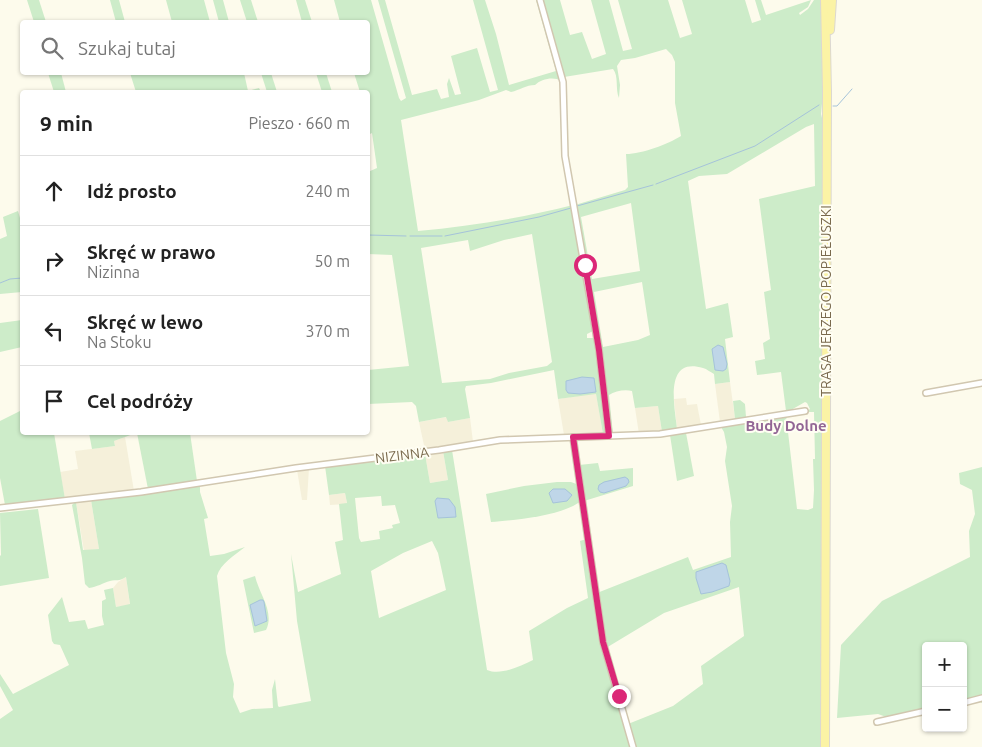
<!DOCTYPE html>
<html lang="pl">
<meta charset="utf-8">
<style>
body{margin:0;font-family:Ubuntu,sans-serif;background:#f2f2f2;color:#222}
.controls{position:absolute;right:15px;bottom:15px;display:grid;overflow:hidden;border-radius:5px;box-shadow:0 1px 4px #0004}
.controls button{width:45px;height:45px;display:grid;place-items:center;padding:0;border:0;border-bottom:1px solid #e0e0e0;background:#fff;color:#222;font:25px sans-serif}
.stop{position:absolute;width:15px;height:15px;margin:-11px;border:4px solid #db2777;border-radius:50%;background:#fff}
.stop.end{background:#db2777;border-color:#fff;box-shadow:0 1px 5px #0008}
.list{margin:0;padding:0;list-style:none}
h2{display:flex;justify-content:space-between;align-items:center;height:65px;margin:0;padding:0 20px;font-size:21px}
h2 small{font-size:16px;font-weight:400;color:#767676}
.list li{display:grid;grid-template-columns:32px 1fr auto;gap:15px;align-items:center;box-sizing:border-box;height:70px;padding:0 20px;border-top:1px solid #e0e0e0}
.list b{display:block;font-size:19px;white-space:nowrap}
.list p{margin:0;font-size:16px;white-space:nowrap;color:#767676}
.list em{font-size:16px;font-style:normal;color:#767676}
.icon{flex:none;width:28px;height:28px;fill:none;stroke:currentColor;stroke-width:2;stroke-linecap:round;stroke-linejoin:round}
.map{position:relative;flex:none;width:982px;height:747px;overflow:hidden}
.search{position:absolute;background:#fff;box-shadow:0 1px 4px #0004;left:20px;top:20px;width:350px;height:55px;display:flex;align-items:center;gap:12px;box-sizing:border-box;padding:0 18px;border-radius:5px;color:#767676;font-size:19px}
.panel{position:absolute;background:#fff;box-shadow:0 1px 4px #0004;left:20px;top:90px;width:350px;height:345px;border-radius:5px}
.map>svg:first-child{display:block}
.residential{fill:#f5f0da}
.green{fill:#cdecc9;fill-rule:evenodd}
.water{fill:#bfd6e8;stroke:#a5c3da}
.lines{fill:none;stroke-linecap:round;stroke-linejoin:round}
.stream{stroke:#a5c3da;stroke-width:1}
.minor-casing{stroke:#d1c7b0;stroke-width:8}
.primary-casing{stroke:#dcd8d1;stroke-width:10}
.minor{stroke:#fff;stroke-width:5}
.primary{stroke:#fbf3a5;stroke-width:8}
.route{stroke:#db2777;stroke-width:6}
.labels{text-anchor:middle;dominant-baseline:central;stroke-width:4;stroke-linejoin:round;paint-order:stroke}
.street-label{font-size:14px;fill:#7a6a4d;stroke:#fffef3}
.neighbourhood-label{font-size:15px;font-weight:bold;fill:#926695;stroke:#fffef3}
</style>
<div class="map">
<svg width="982" height="747" viewBox="0 0 982 747">
<rect width="100%" height="100%" fill="#fdfbec"/>
<g class="residential">
<path d="M730 382 735 419 720 422 715 384Z"/>
<path d="M596 393 603 434 564 435 558 399Z"/>
<path d="M686 398 687 405 697 404 701 425 677 429 674 399Z"/>
<path d="M658 406 662 432 639 434 635 408Z"/>
<path d="M447 417 448 422 470 418 473 442 425 450 419 422Z"/>
<path d="M125 437 134 491 65 499 60 472 78 469 75 451 115 446 114 441Z"/>
<path d="M443 451 448 480 430 483 425 454Z"/>
<path d="M309 468 307 500H302L297 470Z"/>
<path d="M345 493 347 504 330 505 329 495Z"/>
<path d="M91 500 99 549 84 551 76 502Z"/>
<path d="M126 577 130 605 116 607 113 588 118 582Z"/>
</g>
<g class="green">
<path d="M27 0H39L46 22H34Z"/>
<path d="M110 0H119L125 22H116Z"/>
<path d="M166 0H204L210 22H172Z"/>
<path d="M213 0H223L229 22H219Z"/>
<path d="M240 0H251L258 22H247Z"/>
<path d="M296 0H305L312 22H302Z"/>
<path d="M334 0H371L399 98 401 101 406 98 378 0H385L412 95 437 89 441 99 449 97 447 84 449 78 455 95 461 94 451 56 477 48 490 92 498 90 473 0H485L496 34 509 85 556 71 536 0H539L561 81C554 76 541 79 535 85 526 85 520 90 511 92L506 90 479 100 401 120 418 231C471 226 522 218 573 205L583 273 593 331 587 334V338H594L595 340 606 427 605 433 603 434 596 394 558 399 554 370 491 383 466 386 465 389 470 418 448 422 446 417 419 422 416 406 412 402 368 404V370L409 366 392 255 368 254V172L377 168 372 133 368 135V92H360L354 73 368 72V22H340ZM532 234 552 362 547 366 509 373 490 379 442 383 421 248 468 240 470 251 504 240Z"/>
<path d="M543 0H560L570 35 582 32 592 59 606 54 591 0H609L623 51 632 49 618 0H668L680 38 692 34 682 0H745L752 23 761 20 755 0H761L766 15 811 0 808 7 799 13 800 15 808 9 814 0H823V93L821 114 822 118V747H634L628 724 673 706 703 684 701 666 744 636 739 587 664 613 606 648 597 593 688 557 693 570 731 557 730 522 732 506 725 461 727 447 724 432 721 427 786 415 797 509 808 510 813 508 814 490 813 459H815L814 412H806L810 409 807 403 805 402 791 410 786 411 781 372 757 375 755 361 765 359 763 343 770 339 764 292 771 290 759 199 815 186 814 124 806 127 727 174 699 176 688 181 706 309 728 303 733 337 725 339 730 382 715 384 714 374C710 372 707 369 703 368 663 356 675 408 677 429L662 432 658 406 635 408 632 391C625 389 615 391 609 395L613 434 610 430 575 205 625 190 628 187 626 154C642 154 668 144 681 136L675 103V62L672 55 666 49 635 58 621 60 617 66 620 85 619 98C615 89 619 76 613 69L564 77ZM631 203 640 271 592 279 581 217ZM642 282 650 335 638 340 603 347 594 292Z"/>
<path d="M157 72H224L225 74 244 73 248 91 259 88 261 92H136L130 73H140V75Z"/>
<path d="M48 73H61L66 92H54Z"/>
<path d="M261 73H271L277 92H267Z"/>
<path d="M316 73H326L332 92H322Z"/>
<path d="M18 211 22 225V292L0 294V239L7 236 3 217Z"/>
<path d="M22 320V347L0 352V323Z"/>
<path d="M740 400 745 404 746 417 735 419 733 401Z"/>
<path d="M22 410V432L54 433 65 499 5 505 0 478V421Z"/>
<path d="M89 433V432L136 433 114 441 115 446 92 449Z"/>
<path d="M137 433H190L197 481 148 489Z"/>
<path d="M686 433 694 476 677 481 670 435Z"/>
<path d="M452 450 487 670C501 676 520 666 533 660L529 631 567 608 588 598 580 541 586 539 601 642 631 747H0V719L13 710 0 686V674L13 694 69 665 60 645 54 644 52 641 48 615 62 597 69 622 85 620 88 629 104 625 102 616V601L106 599 104 590 113 588 116 607 130 604 126 577C118 582 117 579 110 581 103 583 97 587 89 588L85 584 82 558 72 505 74 503 76 502 83 550 99 549 91 500 200 485V492L208 518 204 519 210 556 224 554 245 547C235 555 220 564 217 576L226 653 234 684 233 697 240 713 252 709 273 708 272 690 275 679 278 706 279 707 311 701 297 621 291 554 298 592 341 574 335 542 343 540 339 504 347 503 345 493 329 495 325 466 425 454 430 483 448 480 443 451ZM381 496 382 506 395 505 400 523 392 525 393 528 379 531 380 539 361 542 359 538 355 498ZM432 541 438 553 446 590 379 618 371 571 403 553Z"/>
<path d="M598 463 600 471 633 468V486L584 501 579 465Z"/>
<path d="M982 467V703L974 698 963 700V646H926V710L889 718 878 714 837 718 841 645 882 601 970 557 969 531 975 514 972 490 960 484 959 473Z"/>
<path d="M557 482H571L579 485 581 501C562 516 515 520 491 522L486 494 524 486Z"/>
<path d="M38 509 49 578 0 586V556L1 555 0 513Z"/>
<path d="M255 576C259 594 275 612 266 630L254 633 243 580Z"/>
</g>
<g class="water">
<path d="M718 345 723 347 727 364 726 369 723 371 715 370 712 349Z"/>
<path d="M582 377 594 378 596 392 580 394 568 393 566 390V381Z"/>
<path d="M625 477 628 479 629 482 626 486 604 493 600 492 598 489 599 485 604 482Z"/>
<path d="M553 489H565L572 495 567 501 553 503 549 493Z"/>
<path d="M437 498 449 499 455 507 456 517 438 518 435 501Z"/>
<path d="M722 563 726 565 730 581 729 586 712 592 701 594 696 578V572Z"/>
<path d="M260 600H263L264 602 267 621 255 626 250 605Z"/>
</g>
<g class="lines">
<g class="stream">
<path d="M833 106H837L852 89"/>
<path d="M656 184 755 146 819 105"/>
<path d="M577 206 653 185"/>
<path d="M368 235 406 236"/>
<path d="M410 236H442"/>
<path d="M445 236 539 217 571 208"/>
<path d="M0 283 10 279 22 278"/>
</g>
<defs>
<g id="minor">
<path d="M540 0 563 82 565 156 599 350 609 436"/>
<path d="M926 393 982 383"/>
<path d="M573 437 603 642 633 747"/>
<path d="M0 508 141 492 296 468 439 450 500 440 660 434 805 411"/>
<path d="M963 703 982 698"/>
<path d="M877 722 926 711"/>
</g>
<g id="primary">
<path d="M825 0 827 91 825 747"/>
<path d="M830 30 832 0"/>
</g>
</defs>
<use href="#minor" class="minor-casing"/>
<use href="#primary" class="primary-casing"/>
<use href="#minor" class="minor"/>
<use href="#primary" class="primary"/>
</g>
<g class="lines">
<path class="route" d="M585 265 599 350 609 436 573 437 603 642 619 696"/>
</g>
<g class="labels">
<g class="street-label">
<text transform="translate(826 301) rotate(-90)">TRASA JERZEGO POPIEŁUSZKI</text>
<text transform="translate(402 455) rotate(-7)">NIZINNA</text>
</g>
<g class="neighbourhood-label">
<text x="786" y="425">Budy Dolne</text>
</g>
</g>
</svg>
<div class="controls">
<button>+</button>
<button>−</button>
</div>
<div class="stop" style="left:585px;top:265px"></div>
<div class="stop end" style="left:619px;top:696px"></div>
<div class="search"><svg class="icon" aria-label="search" viewBox="0 0 24 24"><circle cx="10" cy="10" r="6"/><path d="M15 15l6 6"/></svg>Szukaj tutaj</div>
<section class="panel">
<h2>9 min<small>Pieszo · 660 m</small></h2>
<ul class="list">
<li><svg class="icon" aria-label="ahead" viewBox="0 0 24 24"><path d="M12 20V5M6 11l6-6 6 6"/></svg><div><b>Idź prosto</b></div><em>240 m</em></li>
<li><svg class="icon" aria-label="right" viewBox="0 0 24 24"><path d="M7 20v-9h11M14 6l5 5-5 5"/></svg><div><b>Skręć w prawo</b><p>Nizinna</p></div><em>50 m</em></li>
<li><svg class="icon" aria-label="left" viewBox="0 0 24 24"><path d="M17 20v-9H6M10 6l-5 5 5 5"/></svg><div><b>Skręć w lewo</b><p>Na Stoku</p></div><em>370 m</em></li>
<li><svg class="icon" aria-label="arrive" viewBox="0 0 24 24"><path d="M6 21V4h12l-3 4 3 4H6"/></svg><div><b>Cel podróży</b></div></li>
</ul>
</section>
</div>
